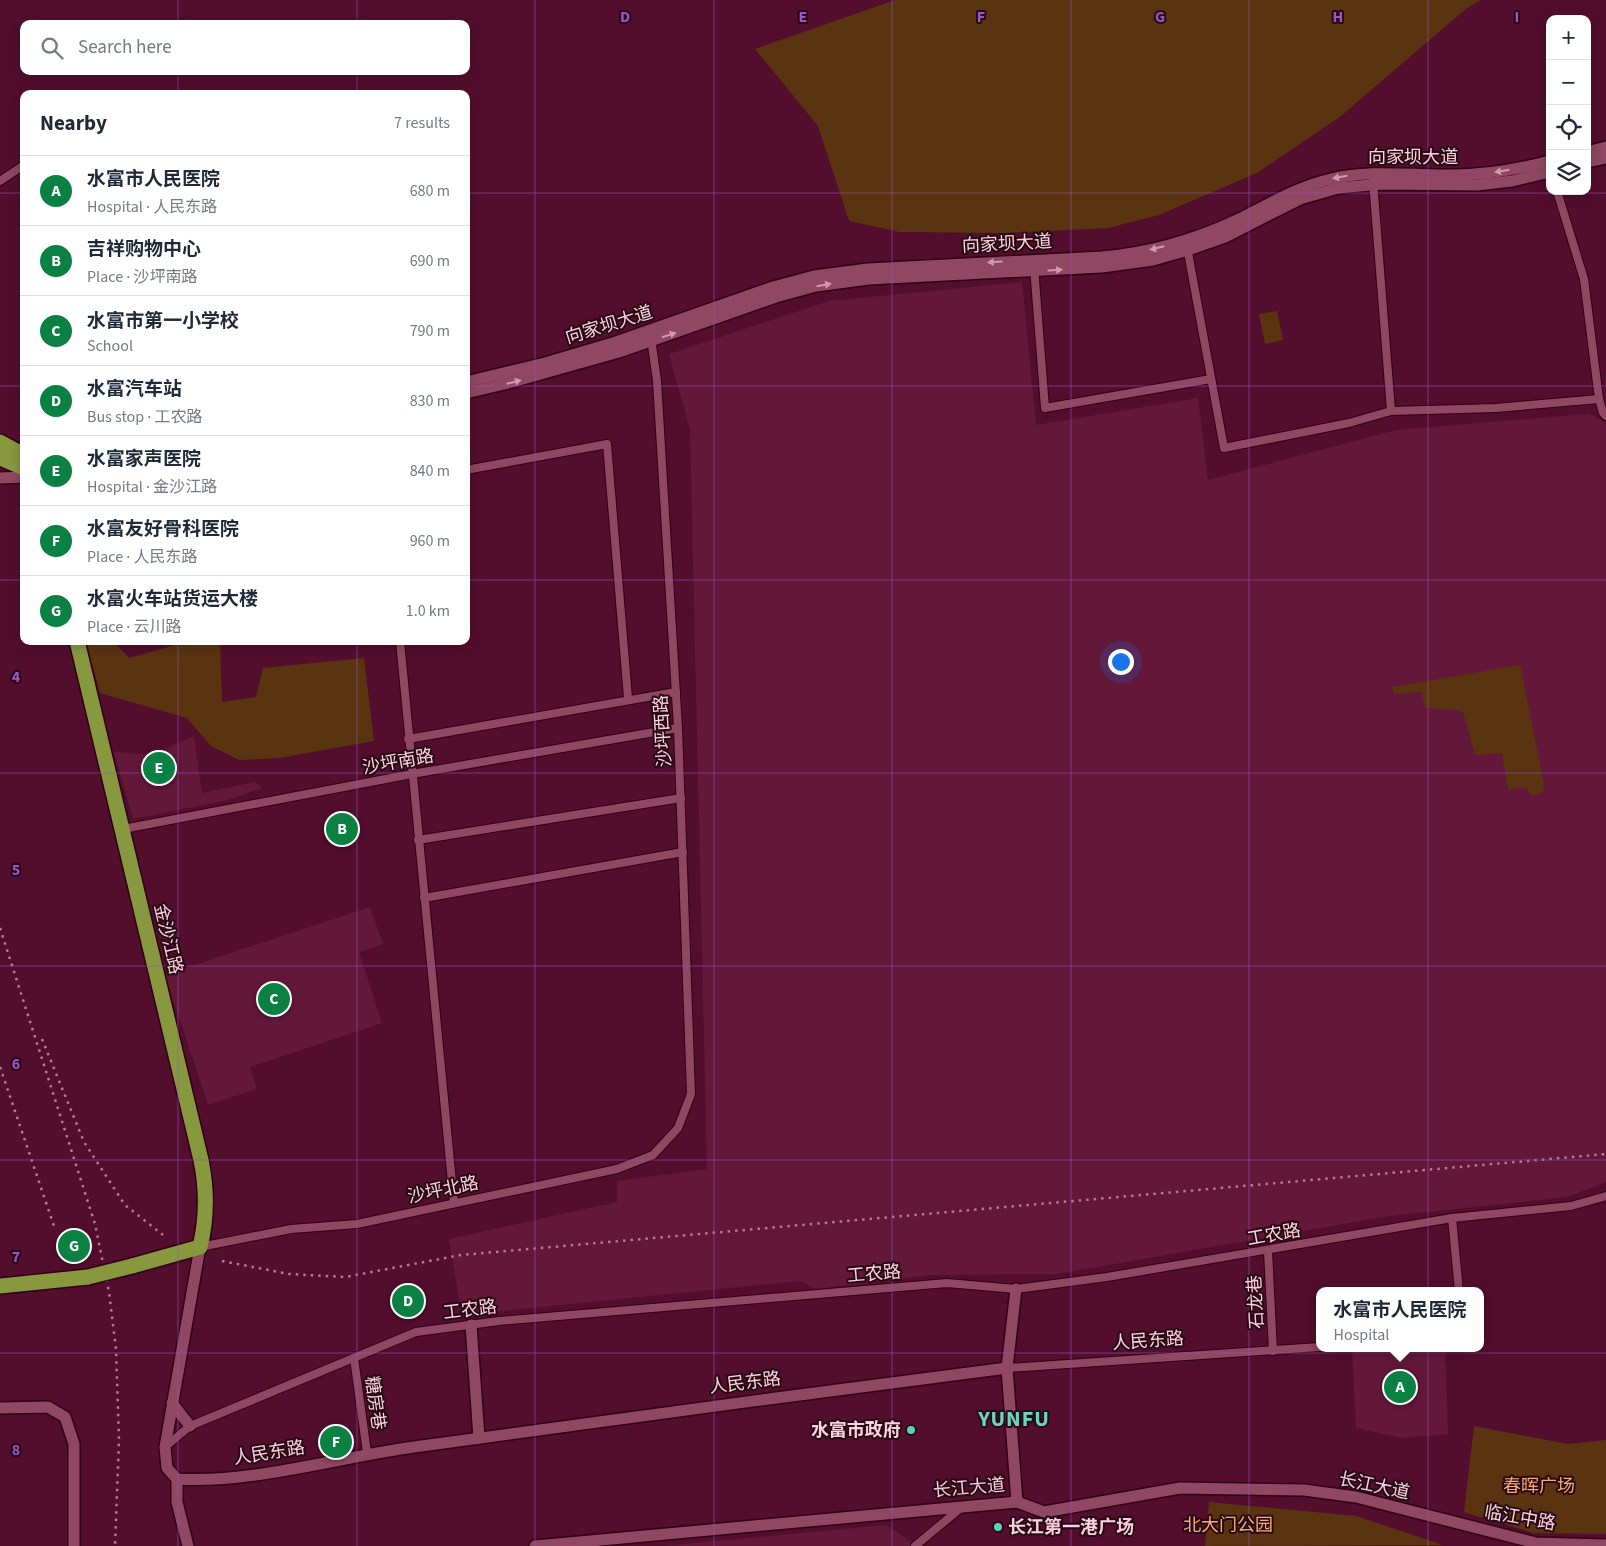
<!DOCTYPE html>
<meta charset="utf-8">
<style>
body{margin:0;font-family:"Source Sans 3","Noto Sans SC",sans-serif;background:#f2f2f3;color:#1f2937}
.controls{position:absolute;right:15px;top:15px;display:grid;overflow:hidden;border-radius:10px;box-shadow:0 2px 12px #0003}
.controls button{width:45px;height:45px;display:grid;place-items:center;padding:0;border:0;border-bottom:1px solid #e0e1e3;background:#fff;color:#1f2937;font:25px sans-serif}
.you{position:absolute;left:1120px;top:661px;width:18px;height:18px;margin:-12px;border:4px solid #fff;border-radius:50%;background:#1a73e8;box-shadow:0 0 0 8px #1a73e833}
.badge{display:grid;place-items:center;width:32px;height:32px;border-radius:50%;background:#0b8043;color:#fff;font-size:16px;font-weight:700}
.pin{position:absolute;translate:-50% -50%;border:2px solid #fff;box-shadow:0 1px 5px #0006}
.popup{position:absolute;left:1316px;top:1287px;width:168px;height:65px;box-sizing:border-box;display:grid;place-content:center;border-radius:10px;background:#fff;filter:drop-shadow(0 1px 4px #0005);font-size:16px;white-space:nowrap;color:#747a83}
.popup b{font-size:19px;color:#1f2937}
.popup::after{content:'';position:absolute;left:50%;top:100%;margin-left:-10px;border:10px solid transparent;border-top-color:#fff}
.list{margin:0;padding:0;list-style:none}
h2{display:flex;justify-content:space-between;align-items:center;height:65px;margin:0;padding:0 20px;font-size:21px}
h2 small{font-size:16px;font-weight:400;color:#747a83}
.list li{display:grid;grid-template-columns:32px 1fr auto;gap:15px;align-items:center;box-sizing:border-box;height:70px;padding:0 20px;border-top:1px solid #e0e1e3}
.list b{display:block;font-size:19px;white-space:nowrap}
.list p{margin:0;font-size:16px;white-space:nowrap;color:#747a83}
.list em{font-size:16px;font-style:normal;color:#747a83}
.icon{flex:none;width:28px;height:28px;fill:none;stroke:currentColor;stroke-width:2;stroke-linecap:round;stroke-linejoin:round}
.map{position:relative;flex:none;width:1606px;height:1546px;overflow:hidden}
.search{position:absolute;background:#fff;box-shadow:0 2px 12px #0003;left:20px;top:20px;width:450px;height:55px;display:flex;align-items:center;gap:12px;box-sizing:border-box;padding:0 18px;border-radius:10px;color:#747a83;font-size:19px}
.panel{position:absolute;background:#fff;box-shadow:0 2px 12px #0003;left:20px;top:90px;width:450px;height:555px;border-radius:10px}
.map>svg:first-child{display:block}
.built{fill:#63183a}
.green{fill:#5a3310}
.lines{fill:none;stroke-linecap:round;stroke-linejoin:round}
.street-casing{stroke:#300015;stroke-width:10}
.secondary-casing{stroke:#300015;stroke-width:14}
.highway-casing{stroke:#300015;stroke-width:18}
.street{stroke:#904761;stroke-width:8}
.secondary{stroke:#904761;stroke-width:11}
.highway{stroke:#87983f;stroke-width:15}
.rail{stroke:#b27c91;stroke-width:2.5;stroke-dasharray:2.5 5;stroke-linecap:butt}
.highway-bridge-casing{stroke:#300015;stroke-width:18;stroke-linecap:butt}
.highway-bridge{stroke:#87983f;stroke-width:15}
.oneway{fill:#d19aac}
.grid{fill:none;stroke:#9b55c7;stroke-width:1;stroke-opacity:0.55}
.poi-dot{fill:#5eceb8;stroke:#270a15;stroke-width:2}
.labels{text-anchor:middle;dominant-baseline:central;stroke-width:4;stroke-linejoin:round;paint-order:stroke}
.street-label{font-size:18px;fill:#fcd1de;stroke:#270a15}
.poi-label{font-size:18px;font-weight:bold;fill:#fcd1de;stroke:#270a15;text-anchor:end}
.park-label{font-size:18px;fill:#fcac6b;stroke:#270a15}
.district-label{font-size:22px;font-weight:bold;letter-spacing:1px;fill:#6ed3bf;stroke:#270a15}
.grid-label{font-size:16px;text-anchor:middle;font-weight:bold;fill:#9b55c7;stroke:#270a15;stroke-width:4;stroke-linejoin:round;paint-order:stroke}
</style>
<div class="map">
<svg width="1606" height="1546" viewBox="0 0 1606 1546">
<rect width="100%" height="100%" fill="#530e2d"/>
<g class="built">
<path d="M1022 282 1036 425 1198 398 1208 480 1396 430 1589 414 1606 423V1182L1567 1197 1389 1216 1057 1274 931 1275 815 1289 800 1281 462 1315 449 1239 617 1202V1181L707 1169 690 429 669 354 829 301Z"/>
<path d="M194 736 202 793 255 782 262 788 228 800 133 819 114 752 152 755Z"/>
<path d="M370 907 383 944 359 952 382 1023 250 1067 257 1089 208 1105 165 975Z"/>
<path d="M1352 1348H1445L1448 1434 1402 1438 1356 1428Z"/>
<path d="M886 1525 917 1546H664Z"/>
</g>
<g class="green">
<path d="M895 0H1481L1467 8 1341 116 1257 173 1159 215 1108 228 1003 233 900 232 849 221 818 126 755 49Z"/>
<path d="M1277 311 1283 340 1265 344 1259 314Z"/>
<path d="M86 641H113L129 658 190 641H220L222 702 256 697 263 668 364 658 374 741 279 758 239 760 211 746 187 718 100 693Z"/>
<path d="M1520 665 1544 785 1543 792 1531 796 1526 787 1508 790 1502 753 1475 755 1463 712 1454 710 1425 708 1422 692 1394 694 1392 687Z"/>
<path d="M1474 1426 1568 1444 1606 1440V1534L1533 1533 1464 1512Z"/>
<path d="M1209 1502 1356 1516 1443 1545 1205 1546Z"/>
</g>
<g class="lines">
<defs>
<g id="street">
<path d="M0 181 24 165"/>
<path d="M1373 181 1391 411"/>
<path d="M1557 191 1584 279 1599 399 1603 413 1606 416"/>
<path d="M1187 247 1224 448 1349 423 1391 411 1496 408 1599 399"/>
<path d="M1034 267 1045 408 1211 379"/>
<path d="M466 470 607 444 628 698"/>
<path d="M400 641 454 1203"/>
<path d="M408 739 676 692"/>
<path d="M123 829 412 774 678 728"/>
<path d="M418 840 681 798"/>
<path d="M424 898 683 852"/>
<path d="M1452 1218 1459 1291"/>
<path d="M200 1247 291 1229 357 1224 617 1169 653 1155 678 1128 691 1094 678 728 657 381 651 338"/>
<path d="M1268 1251 1273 1351"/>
<path d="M354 1358 367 1453"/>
<path d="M1007 1368 1320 1347"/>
<path d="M165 1447 190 1426 416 1332 499 1321 947 1283 1016 1289 1107 1277 1452 1218 1571 1206 1606 1196"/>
<path d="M915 1546 962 1507"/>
</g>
<g id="secondary">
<path d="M1587 152 1606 147"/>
<path d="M1587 162 1606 158"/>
<path d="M466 382 545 363 616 342 773 287 814 276 868 269 1102 257C1149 253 1194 240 1237 220 1268 205 1296 187 1331 179 1368 170 1406 175 1444 175 1481 176 1515 170 1550 161"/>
<path d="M466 393 512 382 619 352 776 297 816 286 869 279 1102 267 1153 260 1188 250 1225 237 1300 199 1338 188 1381 184 1477 185 1512 181 1550 172"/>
<path d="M0 478 24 477"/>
<path d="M1016 1289 1007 1368 1017 1502"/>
<path d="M471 1325 479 1438"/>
<path d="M172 1403 190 1426"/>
<path d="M0 1408 48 1407 65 1417 74 1444V1546"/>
<path d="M177 1479C250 1484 340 1457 414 1447 612 1420 809 1393 1007 1368"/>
<path d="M177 1479 167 1468 165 1447 200 1247"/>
<path d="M177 1479V1502L188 1546"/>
<path d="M535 1546 1017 1502 1044 1512 1180 1488 1304 1490 1356 1497 1536 1543 1606 1545"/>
</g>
<g id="highway">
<path d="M0 442 24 455"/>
<path d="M0 458 24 468"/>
<path d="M77 641 201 1160C207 1189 207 1218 200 1247L132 1266"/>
<path d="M0 1286 88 1277"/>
</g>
</defs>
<use href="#street" class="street-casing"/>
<use href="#secondary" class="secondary-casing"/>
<use href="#highway" class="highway-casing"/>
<use href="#street" class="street"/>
<use href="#secondary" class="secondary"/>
<use href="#highway" class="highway"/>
<g class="rail">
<path d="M0 928 95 1224 109 1292 116 1349 119 1440 115 1546"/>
<path d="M42 1039 84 1142 125 1205 163 1235"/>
<path d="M0 1067 54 1226"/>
<path d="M222 1261 289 1274 345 1277 461 1255 1606 1154"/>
</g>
<defs>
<path id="highway-bridge" d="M88 1277 132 1266"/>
</defs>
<use href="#highway-bridge" class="highway-bridge-casing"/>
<use href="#highway-bridge" class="highway-bridge"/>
</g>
<defs><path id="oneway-solid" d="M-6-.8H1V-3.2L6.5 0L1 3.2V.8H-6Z" transform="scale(1.25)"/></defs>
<g class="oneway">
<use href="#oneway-solid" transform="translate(1502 171) rotate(171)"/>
<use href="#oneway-solid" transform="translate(1340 177) rotate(170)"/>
<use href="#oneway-solid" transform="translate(1157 248) rotate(166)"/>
<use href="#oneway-solid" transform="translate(995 262) rotate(177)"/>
<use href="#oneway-solid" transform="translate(1055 270) rotate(-3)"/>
<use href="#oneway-solid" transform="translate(824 285) rotate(-10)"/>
<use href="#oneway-solid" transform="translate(669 335) rotate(-18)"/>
<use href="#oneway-solid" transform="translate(514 382) rotate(-14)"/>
</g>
<path class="grid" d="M178 0V24M357 0V24M535 0V1546M714 0V1546M892 0V1546M1071 0V1546M1249 0V1546M1428 0V1546M178 71V94M357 71V94M0 193H24M466 193H1606M0 386H24M466 386H1606M0 580H24M466 580H1606M178 641V1546M357 641V1546M0 773H1606M0 966H1606M0 1160H1606M0 1353H1606"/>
<g class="poi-dot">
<circle cx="911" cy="1430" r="5"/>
<circle cx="998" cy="1527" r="5"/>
</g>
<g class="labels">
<g class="street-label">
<text x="1413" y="157">向家坝大道</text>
<text transform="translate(1007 244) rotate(-3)">向家坝大道</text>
<text transform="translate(609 325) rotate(-17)">向家坝大道</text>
<text transform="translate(663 731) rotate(-93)">沙坪西路</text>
<text transform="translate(398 762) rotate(-10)">沙坪南路</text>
<text transform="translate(168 939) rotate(77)">金沙江路</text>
<text transform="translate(443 1190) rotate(-12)">沙坪北路</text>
<text transform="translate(1274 1235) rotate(-10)">工农路</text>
<text transform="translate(874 1274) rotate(-5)">工农路</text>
<text transform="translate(1256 1302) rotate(-93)">石龙巷</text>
<text transform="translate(470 1310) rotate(-7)">工农路</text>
<text transform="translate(1148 1341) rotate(-4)">人民东路</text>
<text transform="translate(745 1383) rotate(-7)">人民东路</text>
<text transform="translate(375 1403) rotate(82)">糖房巷</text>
<text transform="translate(269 1453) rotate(-9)">人民东路</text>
<text transform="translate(1374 1486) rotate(12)">长江大道</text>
<text transform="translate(969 1488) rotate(-5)">长江大道</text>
<text transform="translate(1520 1518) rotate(10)">临江中路</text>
</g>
<g class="poi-label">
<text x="901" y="1430">水富市政府</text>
<text x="1008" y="1527" text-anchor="start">长江第一港广场</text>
</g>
<g class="park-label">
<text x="1539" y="1486">春晖广场</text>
<text x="1228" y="1525">北大门公园</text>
</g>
<g class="district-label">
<text x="1014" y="1419">YUNFU</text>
</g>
</g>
<g class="grid-label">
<text x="625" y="22">D</text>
<text x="803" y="22">E</text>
<text x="981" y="22">F</text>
<text x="1160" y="22">G</text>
<text x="1338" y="22">H</text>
<text x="1517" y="22">I</text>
<text x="16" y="682">4</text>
<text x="16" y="875">5</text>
<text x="16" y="1069">6</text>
<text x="16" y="1262">7</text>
<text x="16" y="1455">8</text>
</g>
</svg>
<div class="controls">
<button>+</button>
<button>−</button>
<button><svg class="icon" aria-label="locate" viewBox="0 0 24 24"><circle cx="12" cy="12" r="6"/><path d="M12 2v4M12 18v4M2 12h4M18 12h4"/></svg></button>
<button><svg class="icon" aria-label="layers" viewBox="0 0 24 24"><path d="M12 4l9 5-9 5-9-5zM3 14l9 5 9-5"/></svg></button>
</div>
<div class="you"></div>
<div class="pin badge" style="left:1400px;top:1387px">A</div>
<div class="popup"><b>水富市人民医院</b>Hospital</div>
<div class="pin badge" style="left:342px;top:829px">B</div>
<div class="pin badge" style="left:274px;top:999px">C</div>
<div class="pin badge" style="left:408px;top:1301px">D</div>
<div class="pin badge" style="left:159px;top:768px">E</div>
<div class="pin badge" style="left:336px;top:1442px">F</div>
<div class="pin badge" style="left:74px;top:1246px">G</div>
<div class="search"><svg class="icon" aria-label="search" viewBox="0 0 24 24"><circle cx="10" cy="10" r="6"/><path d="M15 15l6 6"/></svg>Search here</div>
<section class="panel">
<h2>Nearby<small>7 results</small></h2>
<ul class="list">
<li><span class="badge">A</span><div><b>水富市人民医院</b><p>Hospital · 人民东路</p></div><em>680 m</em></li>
<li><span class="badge">B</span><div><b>吉祥购物中心</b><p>Place · 沙坪南路</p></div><em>690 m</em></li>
<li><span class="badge">C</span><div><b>水富市第一小学校</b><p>School</p></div><em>790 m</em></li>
<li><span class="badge">D</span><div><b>水富汽车站</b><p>Bus stop · 工农路</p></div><em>830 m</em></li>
<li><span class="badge">E</span><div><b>水富家声医院</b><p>Hospital · 金沙江路</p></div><em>840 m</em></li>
<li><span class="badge">F</span><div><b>水富友好骨科医院</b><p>Place · 人民东路</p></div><em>960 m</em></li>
<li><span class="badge">G</span><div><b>水富火车站货运大楼</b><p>Place · 云川路</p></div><em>1.0 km</em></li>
</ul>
</section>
</div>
